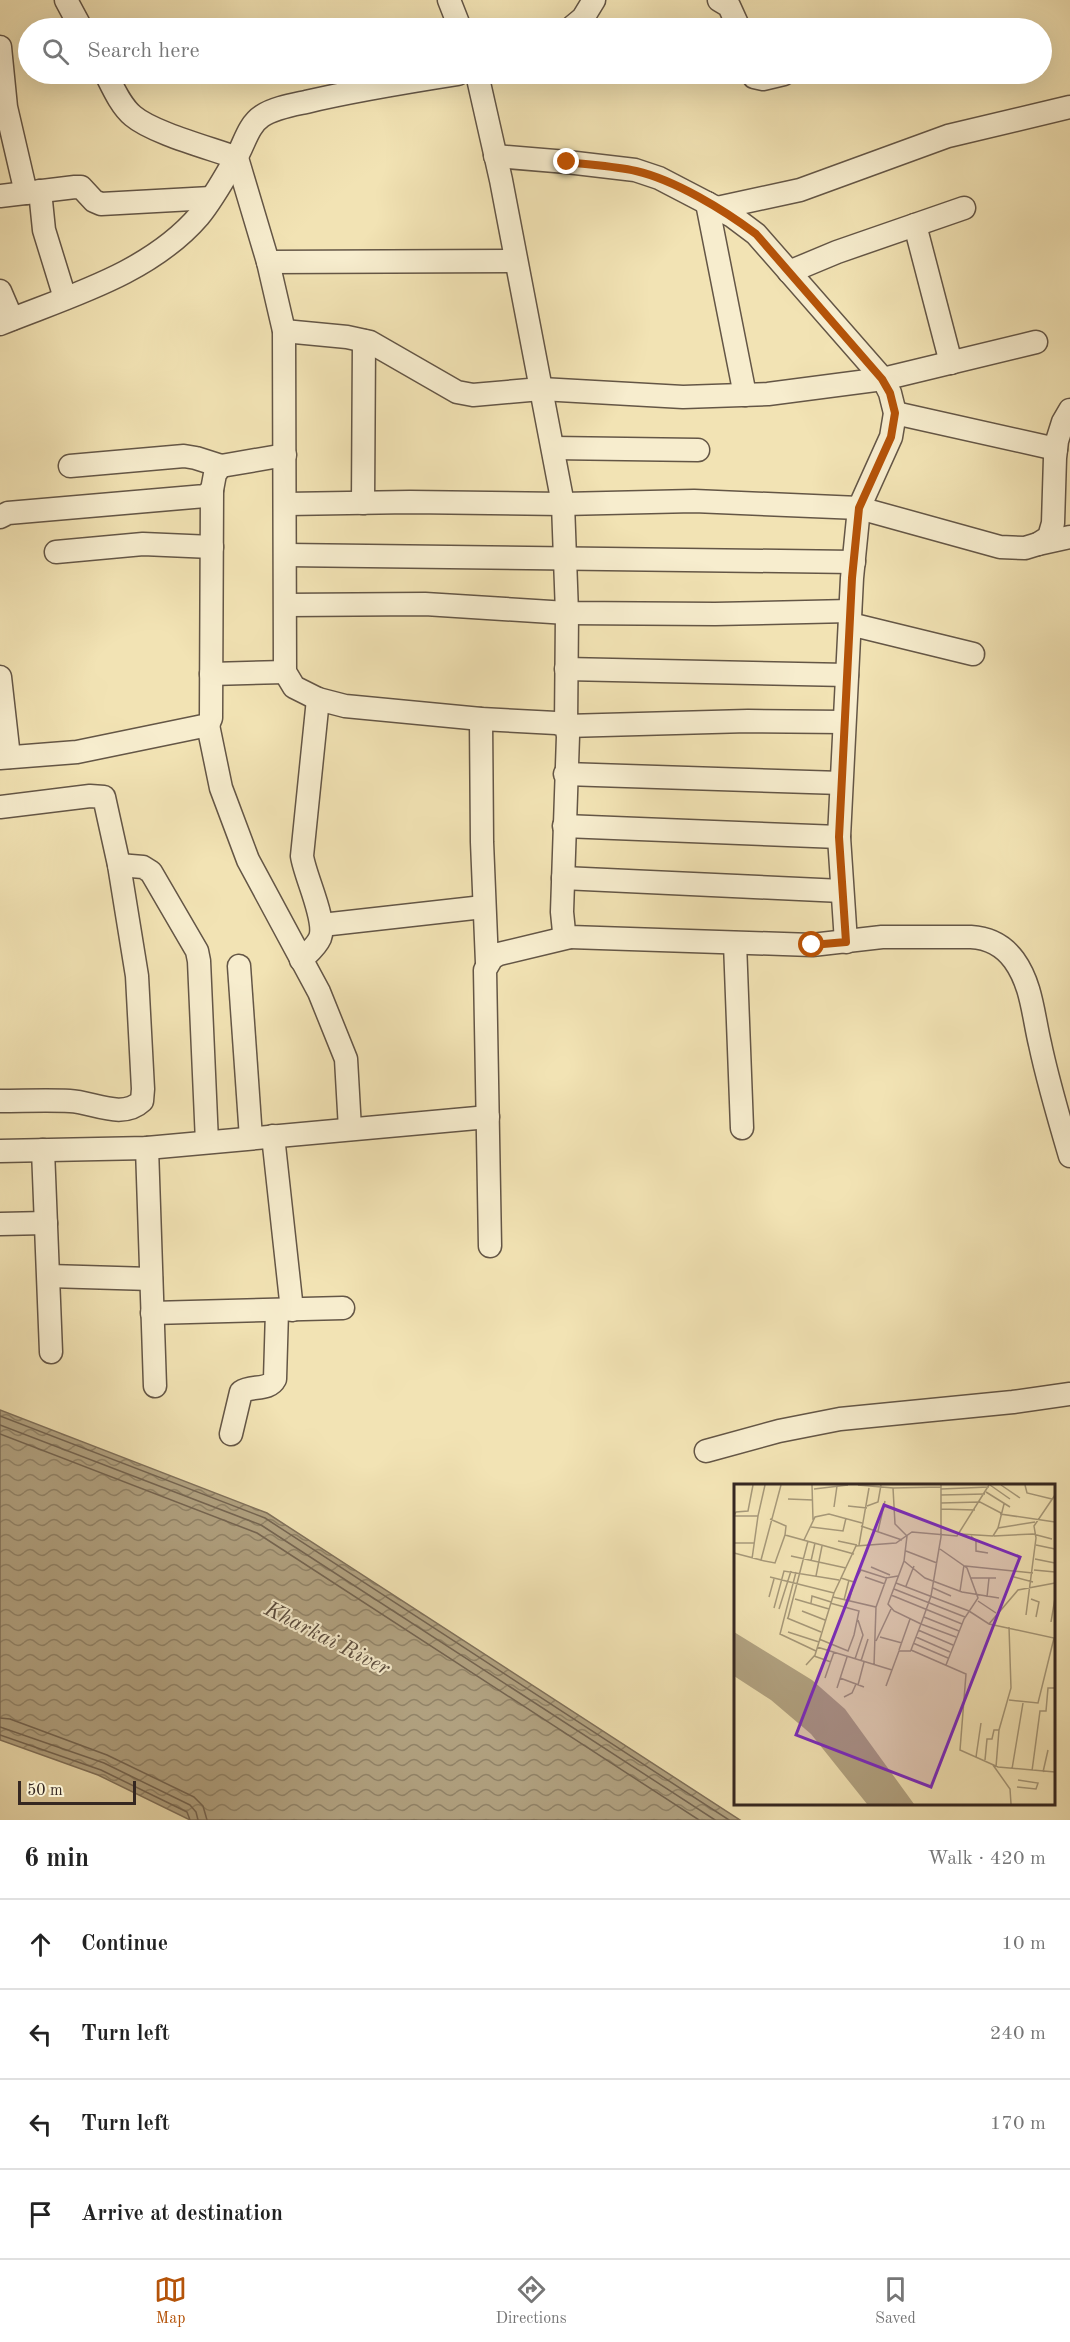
<!DOCTYPE html>
<meta charset="utf-8">
<style>
body{margin:0;font-family:"Old Standard TT",serif;background:#f6f6f6;color:#222}
.scale{position:absolute;left:18px;bottom:15px;width:118px;box-sizing:border-box;padding-left:6px;border:3px solid #352721;border-top:0;font-size:16px;line-height:21px;white-space:nowrap;color:#352721;-webkit-text-stroke:4px #f7edce;paint-order:stroke}
.stop{position:absolute;width:18px;height:18px;margin:-14px;border:4px solid #b45309;border-radius:50%;background:#fff}
.stop.end{background:#b45309;border-color:#fff;box-shadow:0 2px 6px #0008}
.list{margin:0;padding:0;list-style:none}
h2{display:flex;justify-content:space-between;align-items:center;height:78px;margin:0;padding:0 24px;font-size:26px}
h2 small{font-size:20px;font-weight:400;color:#767676}
.list li{display:grid;grid-template-columns:39px 1fr auto;gap:18px;align-items:center;box-sizing:border-box;height:90px;padding:0 24px;border-top:2px solid #e0e0e0}
.list b{display:block;font-size:22px;white-space:nowrap}
.list em{font-size:20px;font-style:normal;color:#767676}
.icon{flex:none;width:33px;height:33px;fill:none;stroke:currentColor;stroke-width:2;stroke-linecap:round;stroke-linejoin:round}
.map{position:relative;flex:none;width:1070px;height:1820px;overflow:hidden}
.search{position:absolute;background:#fff;box-shadow:0 6px 24px #0002;left:18px;right:18px;top:18px;height:66px;display:flex;align-items:center;gap:15px;box-sizing:border-box;padding:0 21px;border-radius:33px;color:#767676;font-size:22px}
.sheet{height:438px;background:#fff}
nav{display:flex;justify-content:space-around;align-items:center;box-sizing:border-box;height:84px;border-top:2px solid #e0e0e0;background:#fff;font-size:16px;color:#767676}
nav a{display:grid;justify-items:center;gap:3px}
nav .on{color:#b45309}
.map>svg:first-child{display:block}
.water{fill:url(#water-waves);stroke:#80715b;stroke-width:1.5}
.lines{fill:none;stroke-linecap:round;stroke-linejoin:round}
.shore{stroke:#746552;stroke-width:1.5}
.minor-casing{stroke:#645646;stroke-width:25}
.minor{stroke:#f7edce;stroke-width:22}
.route{stroke:#b45309;stroke-width:8}
.labels{text-anchor:middle;dominant-baseline:central;stroke-width:4.5;stroke-linejoin:round;paint-order:stroke}
.water-label{font-size:22px;font-style:italic;fill:#5a4c3e;stroke:#f7edce}
.inset-road{fill:none;stroke:#a69879;stroke-width:1.5}
.view{fill:#7b2cbf;fill-opacity:0.15;stroke:#7b2cbf;stroke-width:3}
.inset-edge{fill:none;stroke:#352721;stroke-width:3}
</style>
<div class="map">
<svg width="1070" height="1820" viewBox="0 0 1070 1820">
<defs>
<pattern id="water-waves" width="16" height="10" patternUnits="userSpaceOnUse" patternTransform="scale(1.5)"><rect width="16" height="10" fill="#b2a382"/><path d="M0 5q4-4 8 0t8 0" fill="none" stroke="#92856a"/></pattern>
</defs>
<rect width="100%" height="100%" fill="#f2e3b4"/>
<filter id="stains"><feTurbulence type="fractalNoise" baseFrequency=".00333" numOctaves="4"/><feColorMatrix values="0 0 0 0 .2 0 0 0 0 .09 0 0 0 0 .02 0 0 0 .5 -.17"/></filter>
<radialGradient id="worn" r=".72"><stop offset=".6" stop-color="#630" stop-opacity="0"/><stop offset="1" stop-color="#630" stop-opacity=".3"/></radialGradient>
<path class="water" d="M0 1410 267 1513 740 1820H190L98 1775 0 1740Z"/>
<g class="lines">
<g class="shore">
<path d="M0 1416 265 1518 729 1820"/>
<path d="M0 1425 261 1525 715 1820"/>
<path d="M0 1434 257 1533 699 1820"/>
<path d="M0 1718 10 1719 107 1755 194 1797 203 1806 207 1820"/>
<path d="M0 1727 104 1763 190 1805 196 1812 198 1820"/>
<path d="M0 1735 101 1770 187 1812 190 1820"/>
</g>
<defs>
<g id="minor">
<path d="M66 0 81 28"/>
<path d="M449 0 460 28"/>
<path d="M719 0 729 6 739 28"/>
<path d="M571 28 583 18 594 0"/>
<path d="M0 47 6 107 26 193"/>
<path d="M106 74C113 88 121 106 133 116 153 133 210 148 237 158L268 262 284 331 285 672 294 687 318 699 345 706 481 719 556 723 566 726 568 736 562 912 564 932 570 937 812 945 882 937H971C989 938 1003 945 1014 960 1032 985 1033 1015 1040 1044 1048 1082 1059 1119 1070 1156"/>
<path d="M477 74 501 180 563 504 567 613 566 726 748 721 844 722"/>
<path d="M752 74 754 77 763 79 784 74"/>
<path d="M495 156 567 162 635 170 659 178 707 203 732 216 756 234 883 379 890 393 895 413 891 437 859 508 852 578 839 837 846 942"/>
<path d="M40 191 44 230 65 298"/>
<path d="M0 196 75 187H81L94 201 101 204 211 198"/>
<path d="M707 203 745 395"/>
<path d="M717 208 800 190 948 136 1070 107"/>
<path d="M915 225 951 363"/>
<path d="M268 262 516 261"/>
<path d="M789 272 837 252 964 208"/>
<path d="M0 291 12 319"/>
<path d="M0 324C69 296 149 274 199 216 213 199 225 177 236 158 244 145 248 125 262 116 274 108 292 105 306 102 356 90 407 82 458 74"/>
<path d="M284 331 347 337 370 342 457 392 473 395 541 389 683 397 768 394 883 379 1036 342"/>
<path d="M895 413 1056 449"/>
<path d="M553 448 698 450"/>
<path d="M70 466 184 456 196 458 221 466"/>
<path d="M363 503 364 341"/>
<path d="M286 504 410 502 563 504 694 501 859 508 1000 547 1025 548 1038 544 1049 537 1053 523 1055 458 1057 441 1063 422 1070 410"/>
<path d="M0 517 8 513 205 496 212 490 215 474 221 466 285 455"/>
<path d="M1038 544 1070 537"/>
<path d="M56 552 143 544 212 547"/>
<path d="M286 555 854 562"/>
<path d="M286 605 425 604 567 613 715 614 850 611"/>
<path d="M850 624 973 654"/>
<path d="M566 669 847 675"/>
<path d="M211 674 285 672"/>
<path d="M0 677 9 757"/>
<path d="M481 719 482 842 487 963"/>
<path d="M208 725 221 788 248 860 319 992 346 1059 350 1129"/>
<path d="M0 758 77 752 208 725 211 718 212 490"/>
<path d="M565 774 841 783"/>
<path d="M0 807 90 796 104 797 119 865 137 976 143 1089 142 1101C122 1120 93 1102 70 1101 47 1100 23 1101 0 1101"/>
<path d="M564 826 839 837"/>
<path d="M119 865 143 867 151 872 197 951 199 961 207 1142"/>
<path d="M563 878 842 891"/>
<path d="M322 925 483 907"/>
<path d="M735 943 742 1128"/>
<path d="M301 960C308 953 316 947 320 938 327 920 305 877 302 856L318 699"/>
<path d="M239 966 251 1138"/>
<path d="M273 1136 292 1310"/>
<path d="M147 1148 155 1386"/>
<path d="M43 1150 51 1352"/>
<path d="M0 1151 147 1148 488 1117"/>
<path d="M0 1224 46 1223"/>
<path d="M490 1246 485 970 492 958 499 954 570 937"/>
<path d="M49 1276 151 1279"/>
<path d="M152 1313 343 1308"/>
<path d="M231 1434 241 1392C251 1385 269 1391 275 1379L277 1311"/>
<path d="M706 1451 779 1431 840 1419 1013 1402 1070 1394"/>
</g>
</defs>
<use href="#minor" class="minor-casing"/>
<use href="#minor" class="minor"/>
</g>
<g class="lines">
<path class="route" d="M567 162C590 165 614 166 636 171 675 180 724 210 756 234L882 379 890 393 895 413 891 437 859 508 852 578 839 837 846 942 812 945"/>
</g>
<g class="labels">
<g class="water-label">
<text transform="translate(327 1639) rotate(27)">Kharkai River</text>
</g>
</g>
<g transform="translate(734 1484)">
<rect width="321" height="321" fill="#f2e3b4"/>
<path d="M0 148 78 196 111 225 180 320H133L77 250 37 216 0 192Z" fill="#b2a382"/>
<path class="inset-road" d="M78 1 79 36M124 1 159 4 161 40 173 52 170 77 154 120 160 127 187 140 177 166 232 190 226 266 264 283 321 288M207 1V53L197 112 187 140 222 153M256 1 276 15M267 1 286 14M291 1 293 9 318 15M159 4 207 3M80 5 114 1M207 5 255 3M252 8 276 23M207 11 251 10M54 15 79 16M207 19 246 18 267 29M114 22 133 24M133 22 144 18 147 1M100 23 103 2M207 25 241 26M266 30 321 38M0 32H24L31 1M0 32 2 28 14 27 19 1M36 35 52 42 51 51M127 42 168 56M77 43 109 47 112 34M264 44 270 20M144 47 151 17M226 50 259 52 264 44 301 38M237 52 242 57V67L254 69M260 52 299 50 318 55M70 56 81 33 95 30 128 39M104 57 123 61M0 59H20M125 61 135 4M302 61 321 65M206 65 233 84 244 114 230 135 212 181M172 67 203 79M0 69 27 76 47 1M57 72 112 84M18 75 24 32M301 75 321 79M26 76 41 79 51 51 120 70M77 77 81 59M170 77 191 94 228 108 265 114M231 82 299 89M137 83 156 91M300 86 321 88M62 88 46 150 82 167M82 92 88 62M36 93 100 109M131 93 151 100M280 93 299 98M107 94 120 98 127 86 152 94 164 92M237 94H262M162 99 235 127 255 140 284 106 321 99M172 102 180 82M199 104 217 112M160 105 231 133M226 107 230 81M157 111 228 140M35 113 40 95M99 113 142 123 153 93M253 113 255 94M61 115 95 125M297 115 305 118 302 133M110 116 115 96M115 117 120 98M244 117 262 129M77 119 78 112 97 118M40 124 50 87 105 96M45 125 57 87M68 127 91 136M292 131 302 54 300 42 321 11M190 133 225 147M53 134 87 148M54 134 74 57M317 138 321 114M255 140 320 154 304 219 275 216M184 146 219 161M54 148 85 158M146 153 168 159M182 153 216 168M85 155 114 167 120 151 125 127 96 119M142 157 157 125M179 159 214 174M83 163 158 186M165 166 176 135M80 172 97 178M121 175 129 151 124 136M127 177 134 155M72 181 81 171 100 109 122 62 162 59 178 48 223 52 255 1M140 181 142 123M91 194 100 168M106 194 130 203M124 201 130 178M152 202 165 167H177M103 204 113 173M110 213 118 209 122 200M242 273 247 239M251 276 253 255H258L260 246H265M259 281 276 305 277 320M262 283 265 246 277 204 275 143M278 285 289 219M298 287 306 227H312L314 204H321M309 288 314 266M283 303 302 305 304 299 284 296"/>
<path class="view" d="M150 21 286 73 197 303 62 251Z"/>
<rect width="321" height="321" class="inset-edge"/>
</g>
<rect width="100%" height="100%" filter="url(#stains)"/>
<rect width="100%" height="100%" fill="url(#worn)"/>
</svg>
<div class="scale">50 m</div>
<div class="stop" style="left:812px;top:945px"></div>
<div class="stop end" style="left:567px;top:162px"></div>
<div class="search"><svg class="icon" aria-label="search" viewBox="0 0 24 24"><circle cx="10" cy="10" r="6"/><path d="M15 15l6 6"/></svg>Search here</div>
</div>
<section class="sheet">
<h2>6 min<small>Walk · 420 m</small></h2>
<ul class="list">
<li><svg class="icon" aria-label="ahead" viewBox="0 0 24 24"><path d="M12 20V5M6 11l6-6 6 6"/></svg><div><b>Continue</b></div><em>10 m</em></li>
<li><svg class="icon" aria-label="left" viewBox="0 0 24 24"><path d="M17 20v-9H6M10 6l-5 5 5 5"/></svg><div><b>Turn left</b></div><em>240 m</em></li>
<li><svg class="icon" aria-label="left" viewBox="0 0 24 24"><path d="M17 20v-9H6M10 6l-5 5 5 5"/></svg><div><b>Turn left</b></div><em>170 m</em></li>
<li><svg class="icon" aria-label="arrive" viewBox="0 0 24 24"><path d="M6 21V4h12l-3 4 3 4H6"/></svg><div><b>Arrive at destination</b></div></li>
</ul>
</section>
<nav>
<a class="on"><svg class="icon" aria-label="map" viewBox="0 0 24 24"><path d="M3 6l6-2 6 2 6-2v14l-6 2-6-2-6 2zM9 4v14M15 6v14"/></svg>Map</a>
<a><svg class="icon" aria-label="directions" viewBox="0 0 24 24"><path d="M12 3l9 9-9 9-9-9zM9 14v-3h6M13 9l2 2-2 2"/></svg>Directions</a>
<a><svg class="icon" aria-label="saved" viewBox="0 0 24 24"><path d="M7 4h10v16l-5-4-5 4z"/></svg>Saved</a>
</nav>
